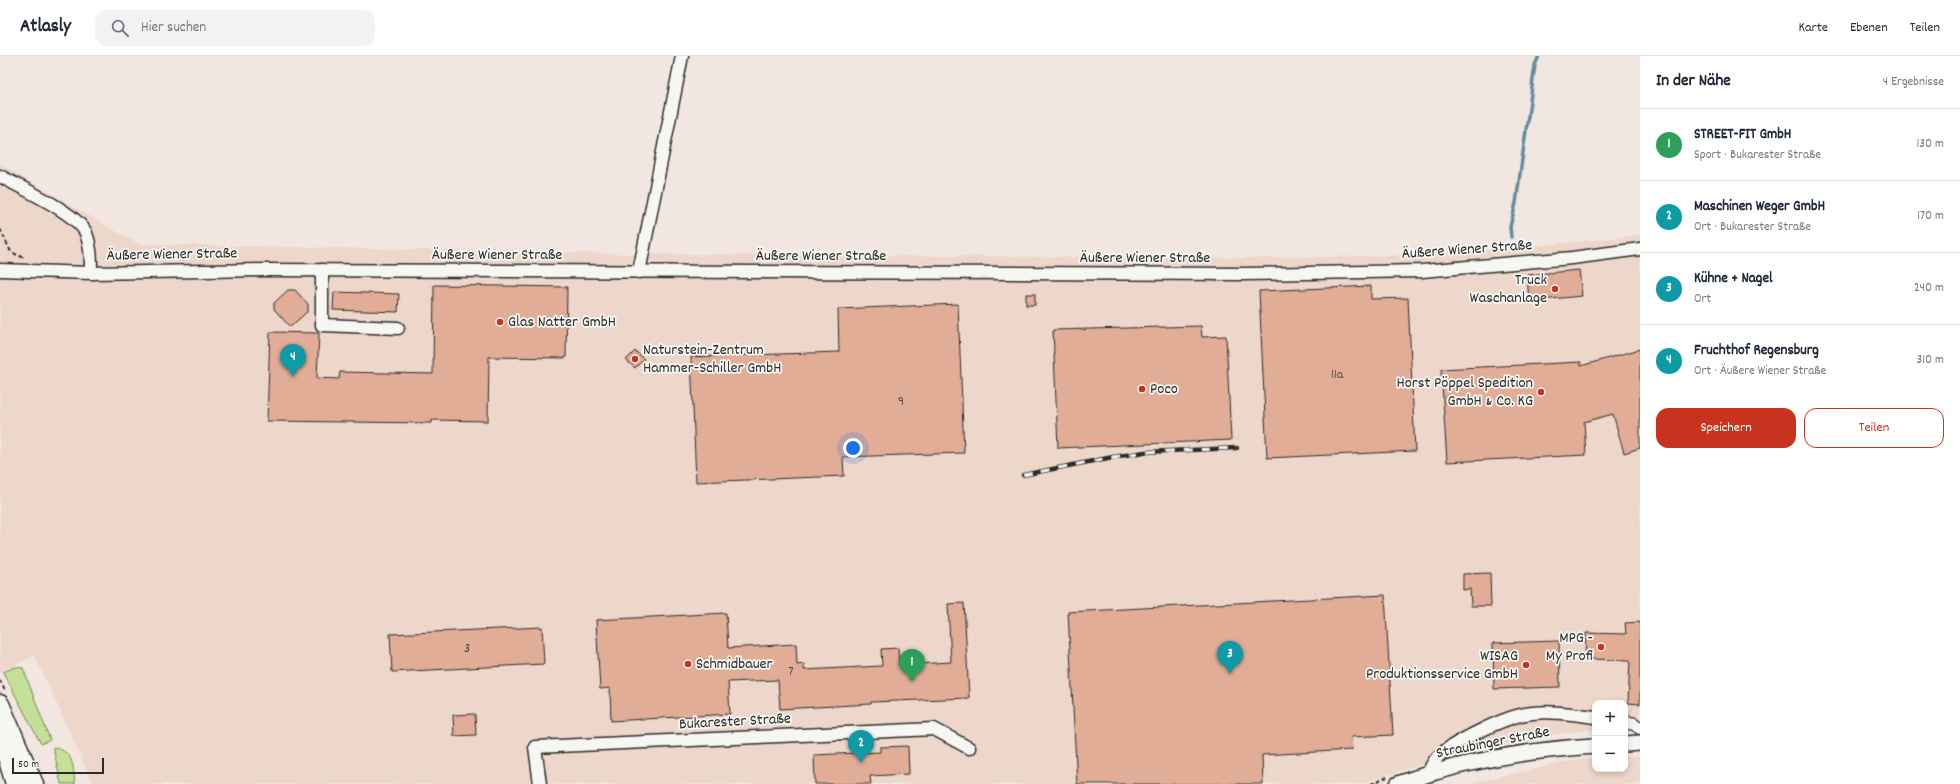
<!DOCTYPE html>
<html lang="de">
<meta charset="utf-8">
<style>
body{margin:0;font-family:Dekko,sans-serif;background:#f2f2f3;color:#1f2937}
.controls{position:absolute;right:12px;bottom:12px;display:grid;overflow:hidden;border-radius:8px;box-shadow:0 2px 6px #0003}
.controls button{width:36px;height:36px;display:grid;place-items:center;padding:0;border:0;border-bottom:1px solid #e0e1e3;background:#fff;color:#1f2937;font:20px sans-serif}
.scale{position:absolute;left:12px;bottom:10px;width:92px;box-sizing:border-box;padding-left:4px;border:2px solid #2b2b2b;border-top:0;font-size:11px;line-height:14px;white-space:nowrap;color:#2b2b2b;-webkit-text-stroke:3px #f6f6f2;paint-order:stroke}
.you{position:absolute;left:853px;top:392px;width:14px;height:14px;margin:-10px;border:3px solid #fff;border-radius:50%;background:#1a73e8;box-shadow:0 0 0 6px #1a73e833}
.badge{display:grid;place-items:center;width:26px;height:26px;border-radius:50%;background:#c8321e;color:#fff;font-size:13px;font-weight:700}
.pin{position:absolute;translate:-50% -33px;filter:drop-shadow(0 1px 2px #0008)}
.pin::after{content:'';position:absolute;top:21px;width:14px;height:12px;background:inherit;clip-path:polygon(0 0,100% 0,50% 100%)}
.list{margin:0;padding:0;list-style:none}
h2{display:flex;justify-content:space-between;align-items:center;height:52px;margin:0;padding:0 16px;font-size:17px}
h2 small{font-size:13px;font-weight:400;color:#747a83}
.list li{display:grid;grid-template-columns:26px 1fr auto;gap:12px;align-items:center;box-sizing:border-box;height:72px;padding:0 16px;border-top:1px solid #e0e1e3}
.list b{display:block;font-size:15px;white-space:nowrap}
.list p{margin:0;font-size:13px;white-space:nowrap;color:#747a83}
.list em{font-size:13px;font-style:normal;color:#747a83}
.actions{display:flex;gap:8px;padding:12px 16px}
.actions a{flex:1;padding:9px 0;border:1px solid #c8321e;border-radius:12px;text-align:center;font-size:14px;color:#c8321e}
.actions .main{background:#c8321e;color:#fff}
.icon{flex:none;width:22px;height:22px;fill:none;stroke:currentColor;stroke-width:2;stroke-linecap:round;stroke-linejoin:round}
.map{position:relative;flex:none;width:1640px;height:728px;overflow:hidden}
header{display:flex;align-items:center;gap:24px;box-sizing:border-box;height:56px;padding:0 20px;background:#fff;border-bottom:1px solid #e0e1e3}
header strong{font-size:19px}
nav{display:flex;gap:22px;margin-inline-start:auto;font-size:14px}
.search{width:280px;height:36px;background:#f2f2f3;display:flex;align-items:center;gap:10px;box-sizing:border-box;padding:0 14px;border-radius:12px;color:#747a83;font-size:15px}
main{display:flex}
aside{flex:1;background:#fff}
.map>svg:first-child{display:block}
.built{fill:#edd6ca}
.green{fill:#c4e097;stroke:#788661}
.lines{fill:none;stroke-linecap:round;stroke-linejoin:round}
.stream{stroke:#648d9e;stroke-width:3.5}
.building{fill:#e2ad96;stroke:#2b2b2b}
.minor-casing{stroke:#2b2b2b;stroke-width:15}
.major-casing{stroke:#2b2b2b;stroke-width:18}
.highway-casing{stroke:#2b2b2b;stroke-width:21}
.path{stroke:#2b2b2b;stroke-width:2;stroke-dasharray:4 3;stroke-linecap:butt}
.minor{stroke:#f6f6f2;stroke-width:12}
.major{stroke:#f6f6f2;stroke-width:15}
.highway{stroke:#f6f6f2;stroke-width:18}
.rail-casing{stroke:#2b2b2b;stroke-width:4.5}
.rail{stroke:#f6f6f2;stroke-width:3;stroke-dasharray:9;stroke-linecap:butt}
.poi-dot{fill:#c8321e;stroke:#f6f6f2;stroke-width:1.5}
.labels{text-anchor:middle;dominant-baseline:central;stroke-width:3.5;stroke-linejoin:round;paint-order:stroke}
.number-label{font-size:14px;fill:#594c46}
.street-label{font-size:16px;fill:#2b2b2b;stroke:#f6f6f2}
.poi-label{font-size:16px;fill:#2b2b2b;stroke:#f6f6f2;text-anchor:end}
</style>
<header>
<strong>Atlasly</strong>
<div class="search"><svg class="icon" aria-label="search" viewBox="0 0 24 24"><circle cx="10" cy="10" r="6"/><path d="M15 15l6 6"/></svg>Hier suchen</div>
<nav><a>Karte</a><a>Ebenen</a><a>Teilen</a></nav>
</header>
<main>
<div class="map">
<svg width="1640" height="728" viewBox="0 0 1640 728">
<rect width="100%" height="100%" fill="#f2e7e0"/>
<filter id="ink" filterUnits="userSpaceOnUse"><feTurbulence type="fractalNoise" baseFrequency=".025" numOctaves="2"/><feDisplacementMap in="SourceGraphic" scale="8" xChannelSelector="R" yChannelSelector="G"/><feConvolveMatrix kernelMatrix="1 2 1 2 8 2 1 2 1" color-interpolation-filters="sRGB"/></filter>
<g filter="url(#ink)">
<g class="built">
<path d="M0 108 138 188 631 198 1268 202 1414 199 1506 193 1640 179V673H1625V647H1595V674H1583L1467 694 1360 728H93L35 600 0 616Z"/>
<path d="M1625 701H1640V728H1468L1579 703H1595V713H1625Z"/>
</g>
<g class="green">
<path d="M15 611 23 612 50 684 41 688 3 616Z"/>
<path d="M53 691C74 696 73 708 75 728H61Z"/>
</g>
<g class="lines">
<path class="stream" d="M1511 181 1510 171 1516 147 1535 9 1539 0"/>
</g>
<g class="building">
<path d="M1579 214 1582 240 1529 245 1527 219Z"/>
<path d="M434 229 567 231 566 302 489 301 488 365 432 364V367L267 365 270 276 319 277 317 322 339 323 340 316 433 318Z"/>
<path d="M1371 230V243L1408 242 1415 395 1267 402 1259 235Z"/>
<path d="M288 234H295L308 248V255L290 271 274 253V247Z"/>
<path d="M334 236 399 238 398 256 333 254Z"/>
<rect x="1026" y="238" width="9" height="11"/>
<path d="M958 248 964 397 843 401 844 420 696 426 691 301 839 296 838 253Z"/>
<path d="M1201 270 1202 281 1226 280 1231 384 1058 392 1053 274Z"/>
<path d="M1640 293V392L1624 397 1613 358 1584 366 1586 399 1447 406 1441 313 1581 306V310Z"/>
<path d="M635 295 644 303 635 312 626 304Z"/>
<path d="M1490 517 1491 550H1471L1470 533 1463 534V518Z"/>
<path d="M1385 539 1393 679 1351 681 1352 694 1262 699 1263 728H1077L1068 556Z"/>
<path d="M964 547 969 642 871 646V648L780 653 778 624 728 626 730 658 611 665 610 632 600 633 596 564 726 557 728 592 796 588 797 609 804 608V614L882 610 881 593 898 592 899 609 951 606 948 548Z"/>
<path d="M1640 566V648L1628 647 1630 604 1585 603 1586 577 1626 578 1625 567Z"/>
<path d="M542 571 544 608 392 616 390 578Z"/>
<path d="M1559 585 1560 631 1494 633 1493 587Z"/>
<path d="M475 658 476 679 454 680 453 659Z"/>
<path d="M908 690 909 718 870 720 871 728H815L814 699 880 696V691Z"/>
</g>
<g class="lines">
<defs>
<g id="minor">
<path d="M0 120C21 132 77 157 86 177 91 190 91 203 91 217"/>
<path d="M0 214 91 217 265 214 1243 218 1422 215 1572 202 1640 193"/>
<path d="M322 214V269L398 272"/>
<path d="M639 216 682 0"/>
<path d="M1625 666 1635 668 1640 672"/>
<path d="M1428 718C1431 710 1435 702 1442 697 1459 684 1503 662 1525 658 1547 654 1573 658 1595 661"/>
<path d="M540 728 535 691 934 673 969 692"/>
</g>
<g id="major">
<path d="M1625 688 1640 687"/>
<path d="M1398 728C1462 705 1528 694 1595 690"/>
</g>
<g id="highway">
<path d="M0 648 34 728"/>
<path d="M0 677 15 728"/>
</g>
</defs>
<use href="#minor" class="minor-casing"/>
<use href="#major" class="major-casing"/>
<use href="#highway" class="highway-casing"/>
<g class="path">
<path d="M0 173 11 196 24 202"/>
<path d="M0 624 5 635"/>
<path d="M1371 728 1387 721"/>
</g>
<use href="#minor" class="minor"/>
<use href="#major" class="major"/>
<use href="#highway" class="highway"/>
<defs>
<path id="rail" d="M1023 419 1113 401 1145 396 1237 392"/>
</defs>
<use href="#rail" class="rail-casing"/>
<use href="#rail" class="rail"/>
</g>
</g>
<g class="poi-dot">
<circle cx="1555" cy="233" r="4"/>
<circle cx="500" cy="266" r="4"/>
<circle cx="635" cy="303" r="4"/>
<circle cx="1142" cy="333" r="4"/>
<circle cx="1541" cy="336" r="4"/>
<circle cx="1601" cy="591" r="4"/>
<circle cx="688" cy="608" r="4"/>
<circle cx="1526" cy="609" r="4"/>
</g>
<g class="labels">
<g class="number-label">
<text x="1337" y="319">11a</text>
<text x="901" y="346">9</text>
<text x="467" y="593">3</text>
<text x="791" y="616">7</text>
</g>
<g class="street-label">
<text transform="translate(1467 194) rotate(-4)">Äußere Wiener Straße</text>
<text transform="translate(172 199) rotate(-1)">Äußere Wiener Straße</text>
<text x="497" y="199">Äußere Wiener Straße</text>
<text x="821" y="200">Äußere Wiener Straße</text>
<text x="1145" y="202">Äußere Wiener Straße</text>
<text transform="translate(735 666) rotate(-3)">Bukarester Straße</text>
<text transform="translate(1493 687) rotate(-11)">Straubinger Straße</text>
</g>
<g class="poi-label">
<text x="1547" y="224">Truck<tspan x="1547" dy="18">Waschanlage</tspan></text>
<text x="508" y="266" text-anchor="start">Glas Natter GmbH</text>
<text x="643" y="294" text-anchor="start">Naturstein-Zentrum<tspan x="643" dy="18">Hammer-Schiller GmbH</tspan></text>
<text x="1533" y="327">Horst Pöppel Spedition<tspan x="1533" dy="18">GmbH &amp; Co. KG</tspan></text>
<text x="1150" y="333" text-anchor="start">Poco</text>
<text x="1593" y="582">MPG -<tspan x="1593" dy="18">My Profi</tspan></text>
<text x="1518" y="600">WISAG<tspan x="1518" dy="18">Produktionsservice GmbH</tspan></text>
<text x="696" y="608" text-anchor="start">Schmidbauer</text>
</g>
</g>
</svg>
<div class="controls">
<button>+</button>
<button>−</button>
</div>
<div class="scale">50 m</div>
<div class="you"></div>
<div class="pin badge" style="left:912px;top:626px;background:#2e9e5b">1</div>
<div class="pin badge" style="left:861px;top:707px;background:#0f9aa8">2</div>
<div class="pin badge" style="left:1230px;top:618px;background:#0f9aa8">3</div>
<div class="pin badge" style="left:293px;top:321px;background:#0f9aa8">4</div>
</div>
<aside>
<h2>In der Nähe<small>4 Ergebnisse</small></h2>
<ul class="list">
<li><span class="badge" style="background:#2e9e5b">1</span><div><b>STREET-FIT GmbH</b><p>Sport · Bukarester Straße</p></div><em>130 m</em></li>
<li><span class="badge" style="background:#0f9aa8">2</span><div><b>Maschinen Weger GmbH</b><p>Ort · Bukarester Straße</p></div><em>170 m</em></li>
<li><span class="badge" style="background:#0f9aa8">3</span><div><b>Kühne + Nagel</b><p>Ort</p></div><em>240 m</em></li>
<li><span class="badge" style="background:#0f9aa8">4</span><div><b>Fruchthof Regensburg</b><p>Ort · Äußere Wiener Straße</p></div><em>310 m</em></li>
</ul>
<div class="actions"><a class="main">Speichern</a><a>Teilen</a></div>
</aside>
</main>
